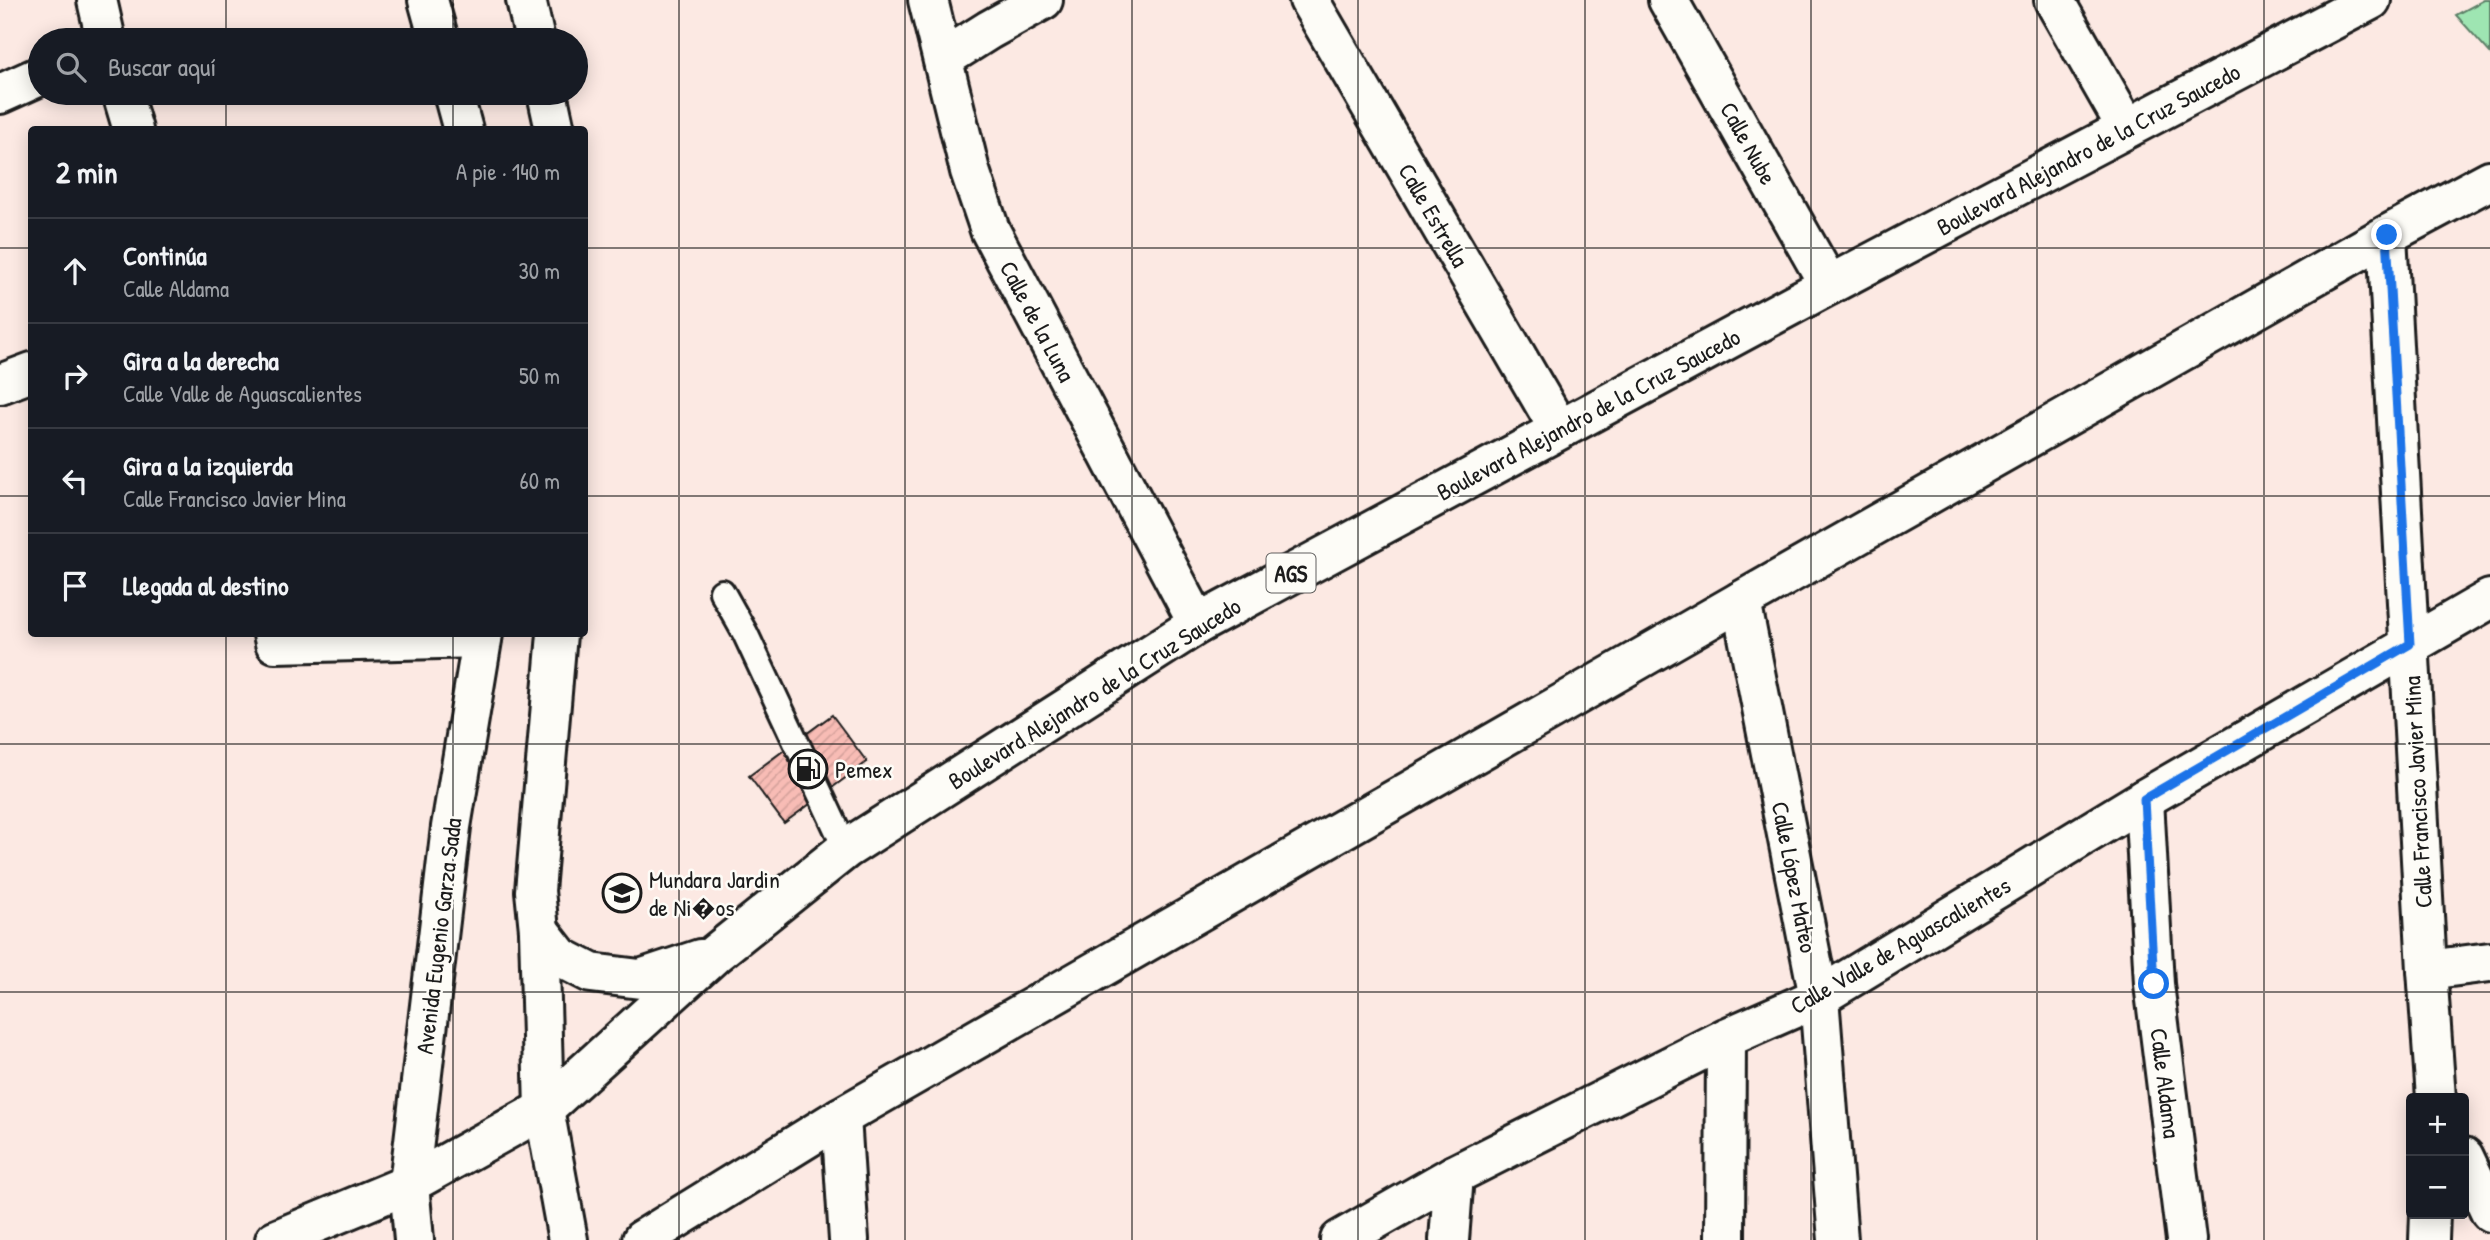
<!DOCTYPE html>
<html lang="es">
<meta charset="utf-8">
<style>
body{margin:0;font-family:"Patrick Hand",sans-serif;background:#242831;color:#f1f3f6}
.controls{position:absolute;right:21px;bottom:21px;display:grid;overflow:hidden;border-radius:7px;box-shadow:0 4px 18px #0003}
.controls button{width:63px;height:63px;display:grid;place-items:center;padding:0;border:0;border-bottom:2px solid #363941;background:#171b24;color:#f1f3f6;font:35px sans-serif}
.stop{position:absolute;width:21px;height:21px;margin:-16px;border:5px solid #1a73e8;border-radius:50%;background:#fff}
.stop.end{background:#1a73e8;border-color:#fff;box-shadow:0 2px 7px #0008}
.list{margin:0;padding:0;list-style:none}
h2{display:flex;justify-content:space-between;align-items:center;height:91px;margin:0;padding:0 28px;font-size:30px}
h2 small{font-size:23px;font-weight:400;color:#9ea1a6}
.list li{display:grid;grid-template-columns:46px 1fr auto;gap:21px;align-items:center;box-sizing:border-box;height:105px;padding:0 28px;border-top:2px solid #363941}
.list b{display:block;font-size:26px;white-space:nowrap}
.list p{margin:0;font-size:23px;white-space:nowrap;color:#9ea1a6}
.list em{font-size:23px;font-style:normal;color:#9ea1a6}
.icon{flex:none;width:38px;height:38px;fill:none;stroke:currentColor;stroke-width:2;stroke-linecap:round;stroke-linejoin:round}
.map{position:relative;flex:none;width:2490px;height:1240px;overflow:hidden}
.search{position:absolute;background:#171b24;box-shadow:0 4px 18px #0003;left:28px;top:28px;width:560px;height:77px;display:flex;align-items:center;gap:18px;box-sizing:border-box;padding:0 24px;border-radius:38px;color:#9ea1a6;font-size:26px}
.panel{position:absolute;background:#171b24;box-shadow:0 4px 18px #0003;left:28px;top:126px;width:560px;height:511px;border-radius:7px}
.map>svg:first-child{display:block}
.green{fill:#9ee5b2;stroke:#5d8067;stroke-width:2}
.building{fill:url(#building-hatch);stroke:#1c1c1c;stroke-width:2}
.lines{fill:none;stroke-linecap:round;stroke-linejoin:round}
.service-casing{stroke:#1c1c1c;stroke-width:30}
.minor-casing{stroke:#1c1c1c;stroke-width:44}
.secondary-casing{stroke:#1c1c1c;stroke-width:44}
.trunk-casing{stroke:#1c1c1c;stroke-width:44}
.service{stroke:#fdfcf7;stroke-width:24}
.minor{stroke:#fdfcf7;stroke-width:38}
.secondary{stroke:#fdfcf7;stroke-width:38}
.trunk{stroke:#fdfcf7;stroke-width:38}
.route{stroke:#1a73e8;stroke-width:9}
.grid{fill:none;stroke:#1c1c1c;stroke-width:2;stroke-opacity:0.55}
.labels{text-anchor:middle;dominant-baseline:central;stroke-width:5;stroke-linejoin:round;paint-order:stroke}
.shield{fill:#fdfcf7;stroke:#605f5e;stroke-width:2}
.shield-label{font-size:23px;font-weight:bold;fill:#1c1c1c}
.street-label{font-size:24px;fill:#1c1c1c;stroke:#fdfcf7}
.poi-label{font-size:24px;fill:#1c1c1c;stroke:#fdfcf7;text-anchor:start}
</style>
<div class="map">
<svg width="2490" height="1240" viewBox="0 0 2490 1240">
<defs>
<pattern id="building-hatch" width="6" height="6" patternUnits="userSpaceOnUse" patternTransform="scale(1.75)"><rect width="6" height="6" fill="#f8bcb5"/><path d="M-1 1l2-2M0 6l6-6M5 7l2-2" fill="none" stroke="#d4a19b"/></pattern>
</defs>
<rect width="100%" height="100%" fill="#fce9e3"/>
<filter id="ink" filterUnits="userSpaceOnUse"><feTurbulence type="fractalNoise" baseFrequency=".0143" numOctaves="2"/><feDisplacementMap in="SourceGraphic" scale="14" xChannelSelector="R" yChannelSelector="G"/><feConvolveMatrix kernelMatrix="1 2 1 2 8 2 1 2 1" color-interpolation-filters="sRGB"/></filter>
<g filter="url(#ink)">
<path class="green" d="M2484 0H2490V53L2456 15Z"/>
<path class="building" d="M832 715 867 762 784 823 749 776Z"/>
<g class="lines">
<defs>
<path id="service" d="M722 592 745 633 846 849"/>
<g id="minor">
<path d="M97 0 106 40"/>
<path d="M928 0 970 171 990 230 1198 624"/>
<path d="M1309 0 1559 429"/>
<path d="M1668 0 1829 285"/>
<path d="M2054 0 2127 128"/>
<path d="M943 59 989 30 1043 0"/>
<path d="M122 93 133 130"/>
<path d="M0 94 40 76"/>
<path d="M2387 235 2427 970 2436 1098"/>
<path d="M0 384 32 372"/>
<path d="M1741 601 1819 997 1838 1240"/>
<path d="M273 634 275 643 482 638"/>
<path d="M2144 799 2154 984 2186 1240"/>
<path d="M2427 970 2490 962"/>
<path d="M841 1117 849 1240"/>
<path d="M2464 1157 2490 1212"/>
<path d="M1340 1240 1454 1175 1726 1038 1819 997 2144 799 2490 599"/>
<path d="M1449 1240 1454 1175"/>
<path d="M1725 1240 1726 1038"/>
<path d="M2429 1240 2430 1214"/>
</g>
<g id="secondary">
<path d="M428 0 439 40"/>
<path d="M526 0 535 40"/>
<path d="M453 93 463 130"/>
<path d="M547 93 555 130"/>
<path d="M557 634 535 891 539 930 544 1109 568 1240"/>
<path d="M414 1240 409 1184 451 827 483 634"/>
</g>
<g id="trunk">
<path d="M539 930 560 957 591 973 640 979 700 959"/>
<path d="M275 1240 409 1184 544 1109 716 953 846 849 1198 624 1829 285 2371 0"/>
<path d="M642 1240 841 1117 1741 601 2387 235 2490 180"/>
</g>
</defs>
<use href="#service" class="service-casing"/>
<use href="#minor" class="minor-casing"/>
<use href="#secondary" class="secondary-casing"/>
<use href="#trunk" class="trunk-casing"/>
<use href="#service" class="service"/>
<use href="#minor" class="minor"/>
<use href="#secondary" class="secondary"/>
<use href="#trunk" class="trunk"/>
</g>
</g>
<g class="lines" filter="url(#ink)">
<path class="route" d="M2154 984 2144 799 2410 644 2387 235"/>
</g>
<path class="grid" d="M226 0V40M453 0V40M679 0V1240M905 0V1240M1132 0V1240M1358 0V1240M1585 0V1240M1811 0V1240M2037 0V1240M2264 0V1240M226 93V130M453 93V130M0 248H32M584 248H2490M0 496H32M584 496H2490M226 634V1240M453 634V1240M0 744H2490M0 992H2490"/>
<defs>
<symbol id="fuel-ring" viewBox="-11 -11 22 22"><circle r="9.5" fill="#fdfcf7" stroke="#1c1c1c" stroke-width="1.5"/><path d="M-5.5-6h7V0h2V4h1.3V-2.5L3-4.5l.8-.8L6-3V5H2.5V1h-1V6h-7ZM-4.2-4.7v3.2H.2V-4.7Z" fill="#1c1c1c"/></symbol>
<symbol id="school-ring" viewBox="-11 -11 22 22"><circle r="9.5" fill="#fdfcf7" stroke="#1c1c1c" stroke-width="1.5"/><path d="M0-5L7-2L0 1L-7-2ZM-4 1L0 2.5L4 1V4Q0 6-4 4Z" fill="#1c1c1c"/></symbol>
</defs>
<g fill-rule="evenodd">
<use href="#fuel-ring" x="786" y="747" width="44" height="44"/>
<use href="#school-ring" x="600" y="871" width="44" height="44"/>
</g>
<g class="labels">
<rect class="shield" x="1266.5" y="553.5" width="49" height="39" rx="5"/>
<g class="shield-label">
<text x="1291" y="573">AGS</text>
</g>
<g class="street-label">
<text transform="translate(1749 143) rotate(61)">Calle Nube</text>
<text transform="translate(2088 149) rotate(-28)">Boulevard Alejandro de la Cruz Saucedo</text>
<text transform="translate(1434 215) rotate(60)">Calle Estrella</text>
<text transform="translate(1038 321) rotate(62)">Calle de la Luna</text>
<text transform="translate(1588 414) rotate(-28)">Boulevard Alejandro de la Cruz Saucedo</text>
<text transform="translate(1094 693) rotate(-32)">Boulevard Alejandro de la Cruz Saucedo</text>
<text transform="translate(2417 792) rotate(-93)">Calle Francisco Javier Mina</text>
<text transform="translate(1795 877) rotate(79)">Calle López Mateo</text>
<text transform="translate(438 936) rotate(-83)">Avenida Eugenio Garza Sada</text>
<text transform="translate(1900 945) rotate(-30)">Calle Valle de Aguascalientes</text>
<text transform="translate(2166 1083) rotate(83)">Calle Aldama</text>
</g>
<g class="poi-label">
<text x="835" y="769">Pemex</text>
<text x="649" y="879">Mundara Jardin<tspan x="649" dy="28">de Ni�os</tspan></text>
</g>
</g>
</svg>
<div class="controls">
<button>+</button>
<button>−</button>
</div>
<div class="stop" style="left:2154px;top:984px"></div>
<div class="stop end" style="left:2387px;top:235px"></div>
<div class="search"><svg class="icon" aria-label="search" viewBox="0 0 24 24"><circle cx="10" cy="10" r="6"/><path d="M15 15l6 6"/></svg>Buscar aquí</div>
<section class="panel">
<h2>2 min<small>A pie · 140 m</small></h2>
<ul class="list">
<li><svg class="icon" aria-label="ahead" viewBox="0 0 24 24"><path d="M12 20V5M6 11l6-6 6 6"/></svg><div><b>Continúa</b><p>Calle Aldama</p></div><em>30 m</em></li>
<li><svg class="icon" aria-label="right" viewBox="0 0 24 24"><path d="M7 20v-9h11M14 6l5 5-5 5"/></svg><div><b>Gira a la derecha</b><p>Calle Valle de Aguascalientes</p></div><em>50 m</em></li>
<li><svg class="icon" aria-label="left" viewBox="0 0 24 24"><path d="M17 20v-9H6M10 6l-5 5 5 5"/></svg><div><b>Gira a la izquierda</b><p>Calle Francisco Javier Mina</p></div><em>60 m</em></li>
<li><svg class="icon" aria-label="arrive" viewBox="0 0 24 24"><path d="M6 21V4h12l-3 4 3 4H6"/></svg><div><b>Llegada al destino</b></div></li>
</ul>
</section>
</div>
